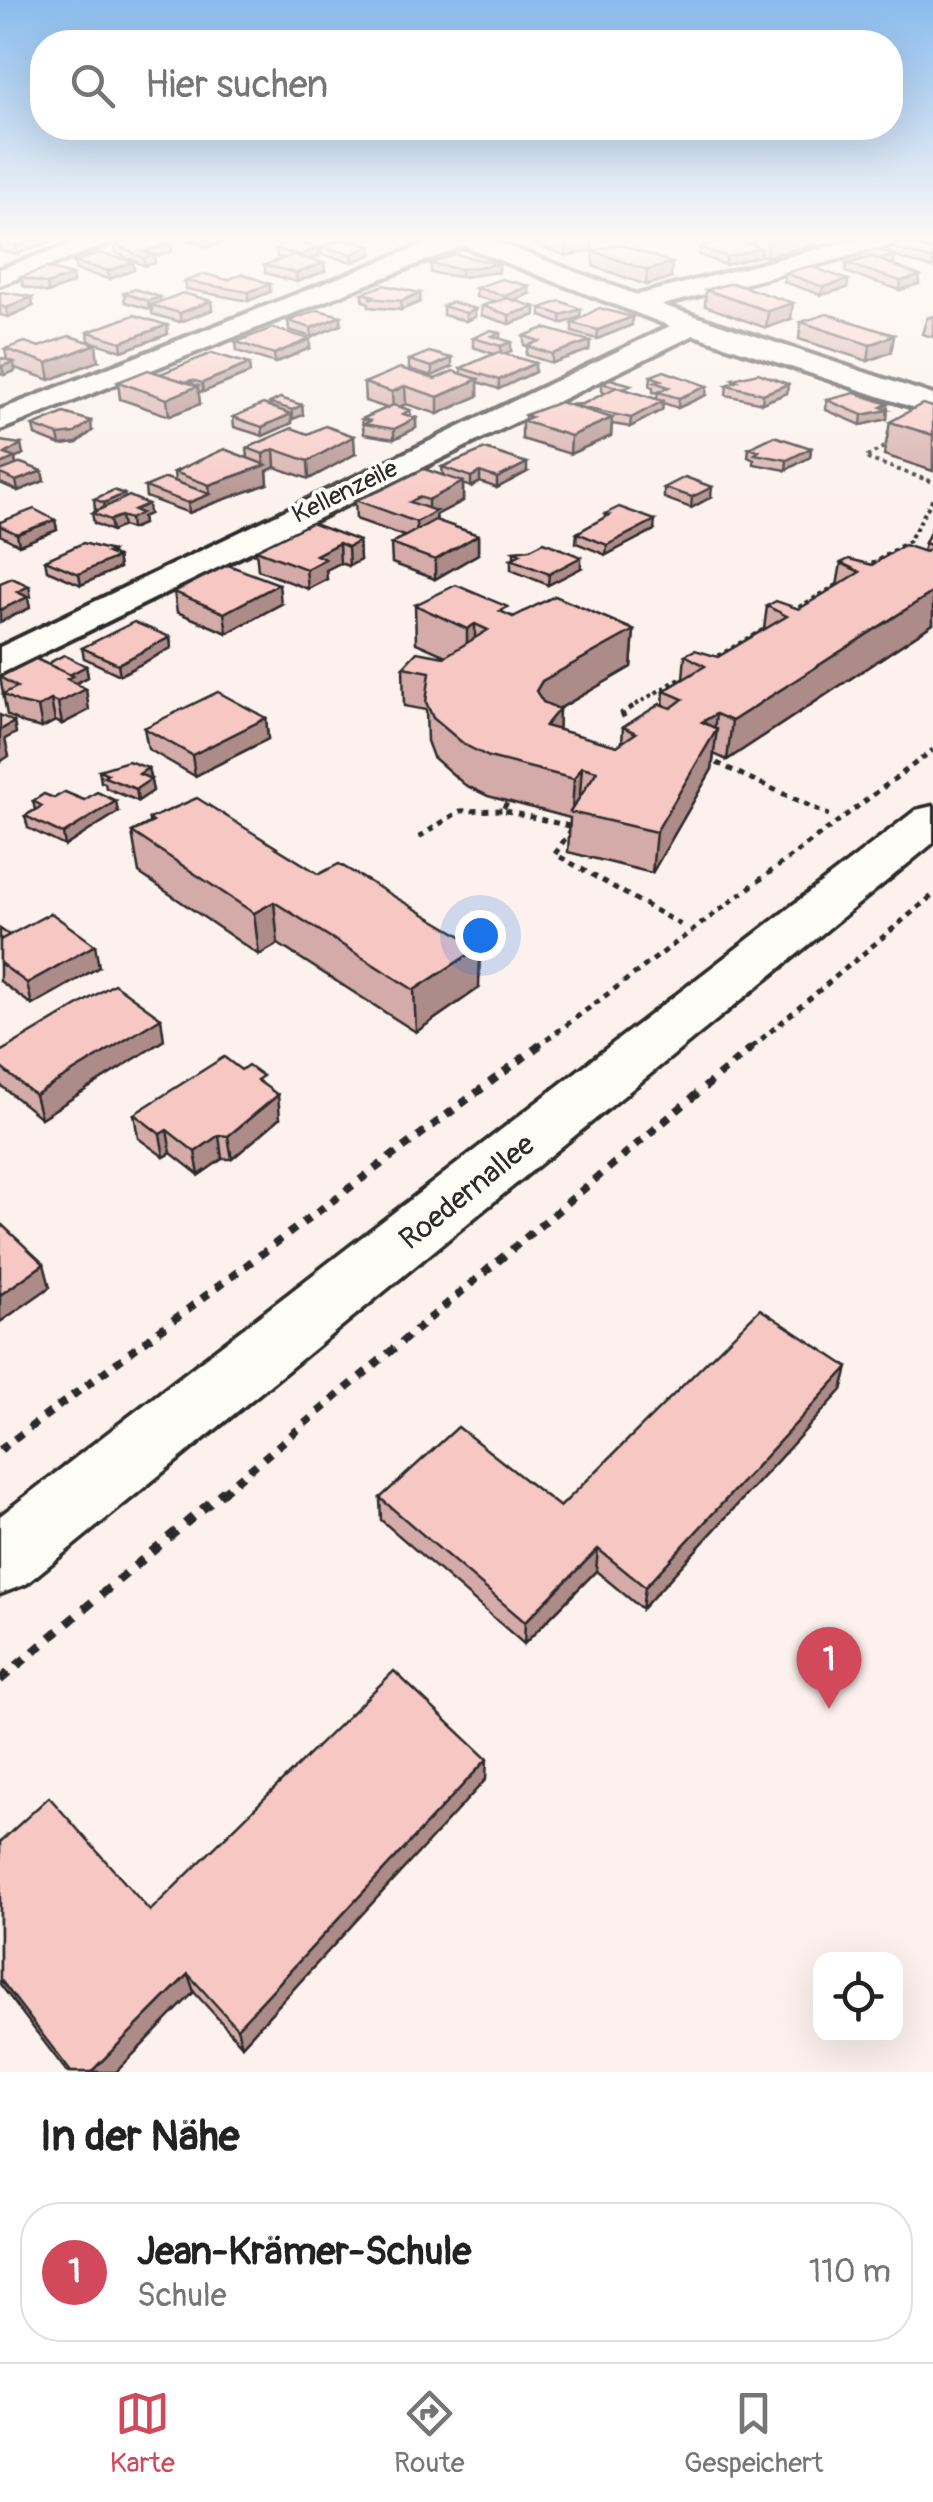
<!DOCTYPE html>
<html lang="de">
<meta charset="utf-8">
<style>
body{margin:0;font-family:Pangolin,sans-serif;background:#f2f2f2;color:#222}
.controls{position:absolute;right:30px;bottom:30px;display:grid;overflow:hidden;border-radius:20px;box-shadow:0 10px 40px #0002}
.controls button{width:90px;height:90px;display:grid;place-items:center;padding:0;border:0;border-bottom:2px solid #e0e0e0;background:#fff;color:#222;font:50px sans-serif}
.you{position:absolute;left:480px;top:935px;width:35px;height:35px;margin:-25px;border:8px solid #fff;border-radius:50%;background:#1a73e8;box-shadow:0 0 0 15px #1a73e833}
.badge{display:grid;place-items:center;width:65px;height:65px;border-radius:50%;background:#d1495b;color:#fff;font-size:32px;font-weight:700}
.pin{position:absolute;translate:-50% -82px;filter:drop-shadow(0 2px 5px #0008)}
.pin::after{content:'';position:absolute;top:52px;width:35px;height:30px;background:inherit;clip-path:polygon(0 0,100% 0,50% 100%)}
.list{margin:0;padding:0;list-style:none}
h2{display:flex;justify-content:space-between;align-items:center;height:130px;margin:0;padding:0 40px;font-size:42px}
h2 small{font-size:32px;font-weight:400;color:#767676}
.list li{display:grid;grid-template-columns:65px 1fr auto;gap:30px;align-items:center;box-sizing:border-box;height:140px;margin:0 20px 20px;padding:0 20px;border:2px solid #e0e0e0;border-radius:40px}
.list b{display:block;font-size:38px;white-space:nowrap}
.list p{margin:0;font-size:32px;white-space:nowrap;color:#767676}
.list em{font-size:32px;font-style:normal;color:#767676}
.icon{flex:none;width:55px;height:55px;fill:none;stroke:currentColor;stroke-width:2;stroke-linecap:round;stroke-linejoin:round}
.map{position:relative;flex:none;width:933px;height:2072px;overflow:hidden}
.search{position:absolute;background:#fff;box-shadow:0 10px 40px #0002;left:30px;right:30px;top:30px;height:110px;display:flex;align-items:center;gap:25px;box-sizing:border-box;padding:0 35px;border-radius:40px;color:#767676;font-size:38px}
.sheet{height:290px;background:#fff}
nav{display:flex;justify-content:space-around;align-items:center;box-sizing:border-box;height:140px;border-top:2px solid #e0e0e0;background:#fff;font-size:28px;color:#767676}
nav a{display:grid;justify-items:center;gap:5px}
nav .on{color:#d1495b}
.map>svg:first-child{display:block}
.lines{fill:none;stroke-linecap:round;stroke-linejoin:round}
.minor-casing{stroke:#2b2b2b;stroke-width:8}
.primary-casing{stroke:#2b2b2b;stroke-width:7}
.path-far3{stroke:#2b2b2b;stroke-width:4;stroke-dasharray:4 4;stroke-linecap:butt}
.path-far2{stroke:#2b2b2b;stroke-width:5;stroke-dasharray:6 6;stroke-linecap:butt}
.path-far1{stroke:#2b2b2b;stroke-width:8;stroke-dasharray:9 9;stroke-linecap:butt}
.path{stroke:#2b2b2b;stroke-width:9;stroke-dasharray:11 11;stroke-linecap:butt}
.minor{fill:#fdfcf7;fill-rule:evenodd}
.primary{fill:#fdfcf7;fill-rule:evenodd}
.wall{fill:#d4aba8;stroke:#2b2b2b;stroke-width:2.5}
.shaded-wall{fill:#ad8b88;stroke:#2b2b2b;stroke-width:2.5}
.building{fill:#f7c7c3;stroke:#2b2b2b;stroke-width:2.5}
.labels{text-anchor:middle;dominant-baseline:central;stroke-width:8;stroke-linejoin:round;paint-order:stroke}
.far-street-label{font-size:25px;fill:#2b2b2b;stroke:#fdfcf7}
.street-label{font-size:30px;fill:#2b2b2b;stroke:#fdfcf7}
</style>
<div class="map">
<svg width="933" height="2072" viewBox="0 0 933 2072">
<rect width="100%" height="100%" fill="#fcf1ed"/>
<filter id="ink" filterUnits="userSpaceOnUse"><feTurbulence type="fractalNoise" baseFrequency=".01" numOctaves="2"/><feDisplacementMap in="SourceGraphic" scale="20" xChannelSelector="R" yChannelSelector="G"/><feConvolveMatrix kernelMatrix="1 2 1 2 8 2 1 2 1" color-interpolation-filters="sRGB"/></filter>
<g filter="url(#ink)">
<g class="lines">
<defs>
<g id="minor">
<path d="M82 240H118L0 285V269Z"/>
<path d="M435 240H491L637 295 855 240H897L893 245 662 305 933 395V414L694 335 0 674V647L670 326 463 246 0 430V410Z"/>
</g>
<path id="primary" d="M933 806V843L26 1584 0 1594V1516L916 810Z"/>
</defs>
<use href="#minor" class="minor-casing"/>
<use href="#primary" class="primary-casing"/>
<g class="path-far3">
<path d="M891 443 865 458 933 482"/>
<path d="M865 568 909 541 933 498"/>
<path d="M792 611 842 582"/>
<path d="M711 660 769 626"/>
<path d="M635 705 687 674"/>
</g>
<g class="path-far2">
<path d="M630 728 622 713 639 703"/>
<path d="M706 758 829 815"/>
<path d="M507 803 502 810 573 827 555 854 681 925"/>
<path d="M419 837 460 811 502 810"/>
<path d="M537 1047 933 750"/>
<path d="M752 1047 933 895"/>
</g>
<g class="path-far1">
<path d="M0 1450 540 1045"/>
<path d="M222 1493 755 1045"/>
</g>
<path class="path" d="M0 1680 225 1490"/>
<use href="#minor" class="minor"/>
<use href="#primary" class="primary"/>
</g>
<g class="wall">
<path d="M0 240H50V242L17 254 0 250Z"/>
<path d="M188 240H231L207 247Z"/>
<path d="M525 240H592V250L566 256Z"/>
<path d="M750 240H817L816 244 766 257 760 255V256L725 265 699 255 700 247 752 245 753 241Z"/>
<path d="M931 242 930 250 933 251V268L895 257 894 263 890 264 920 276 919 284 900 290 845 272 847 264 860 260 861 253H888L889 247Z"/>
<path d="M171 243 172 251 154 257 155 263 145 266 116 253 115 245Z"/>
<path d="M321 247 372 254 353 262 322 255Z"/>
<path d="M318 248 319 256 310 259 325 271 297 282 265 273V265L283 258 277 257 276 249Z"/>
<path d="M593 251 671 278 646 285 593 266Z"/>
<path d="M74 262H133L134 270 109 279 76 270Z"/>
<path d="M431 264 499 272 461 277 431 273Z"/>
<path d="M785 273 848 280 847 288 821 295 784 282Z"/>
<path d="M21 277 73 283 48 293 23 286Z"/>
<path d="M227 280 270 284V292L248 301 186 289 185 281Z"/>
<path d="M476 288 529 294 515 300 535 315 509 324 481 315 482 306 495 301 476 297Z"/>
<path d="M706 290 791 319 766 328 705 306Z"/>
<path d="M0 293 33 306 8 317 0 315Z"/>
<path d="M124 293 160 302 211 301 212 310 180 322 152 314V309H149L125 302Z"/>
<path d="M363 293H420V302L401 310 369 307V303L363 301Z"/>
<path d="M443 306 475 309V317L466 321 443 315Z"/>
<path d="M541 308 580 317 561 324 541 316Z"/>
<path d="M341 316V325L312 337 289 330 288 321Z"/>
<path d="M933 316V337L922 334 927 318Z"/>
<path d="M801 322 894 335 891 352 868 361 799 339Z"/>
<path d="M572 323 632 325 597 339 572 332Z"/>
<path d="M88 332 168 334 122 351 89 341Z"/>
<path d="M500 333V338L511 351 504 354 535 363V372L499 389 478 382V396L438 414 406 404 399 407 410 410 411 417 416 418V428L394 439 364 434 362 419 387 408 365 401 364 383 435 379 461 374V368L494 354 473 347V338Z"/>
<path d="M524 336 590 341 589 350 552 363 526 355 528 346 524 345Z"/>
<path d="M236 342 310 348 275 363 237 351Z"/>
<path d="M39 347 98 361 50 380 15 368V371L4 375 0 374V358L7 360 5 349Z"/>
<path d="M409 360 452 367 432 376 409 369Z"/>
<path d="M250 373 203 392 198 391 200 404 169 416 120 399 118 382 160 374Z"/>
<path d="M651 376 706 395 678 408 663 403 662 410 630 427 612 424 611 436 570 454 522 439V421L525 420V415L570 405 583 404 606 393 602 392V383L657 399 658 393 653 392V387L650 386Z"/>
<path d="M733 379 788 384 787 393 762 403 726 395 727 385 733 383Z"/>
<path d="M827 400 888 404 887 419 861 425 826 410Z"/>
<path d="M270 403 302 405 303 415 292 419V423L263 436 234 427 233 417 270 407Z"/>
<path d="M933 407V471L884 455 890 422Z"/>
<path d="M33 426 92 431 77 443 60 445 35 435Z"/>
<path d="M0 441 23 454 15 459 16 465 44 481 18 491 0 483Z"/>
<path d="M247 448 355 454 309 479 275 467 267 471 268 484 211 504 189 513 146 497 145 487 175 481 174 472 248 458Z"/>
<path d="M749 448H811L810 457 786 470 754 464V460L748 457Z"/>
<path d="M442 467 527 472 497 488 480 482 471 487 463 484V501L436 515 437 521 478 535V554L435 579 392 563 391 544 404 536 356 519 355 500 443 475Z"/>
<path d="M664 488 711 497 691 508 664 498Z"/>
<path d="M125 498 149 514 142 517 143 524 131 529 123 526 112 531 94 523 92 513 98 510 95 509 94 499Z"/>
<path d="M605 514 654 530 606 555 576 543 577 533 605 517Z"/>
<path d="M55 520 57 530 19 545 0 535V522Z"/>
<path d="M933 526V624L727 760 714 754 712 769 652 873 568 852 570 818 488 796 465 785 433 757 427 741 426 710 404 706 403 667 446 656 416 643 415 605 634 630 631 667 559 709 558 730 617 746 622 743 623 727 663 705 664 691 683 679 685 655 718 657 764 629 767 606 799 609 837 586 841 563 872 565 923 552 925 543Z"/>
<path d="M359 541 360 560 349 566 340 563 326 570 327 579 308 589 258 570 256 550Z"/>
<path d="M514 551 581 568 548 585 511 570V559L514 558Z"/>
<path d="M117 557 119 568 81 585 47 570 45 560Z"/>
<path d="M174 592 281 604 227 633 177 612Z"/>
<path d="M170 637 171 648 120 675 84 658 82 648Z"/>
<path d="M47 664 86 666 88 677 75 684 89 710 62 724 55 721 42 728 25 724 7 715 0 677Z"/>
<path d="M266 718 268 739 195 776 148 749 144 728Z"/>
<path d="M148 768 153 791 138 801 106 788 105 783 101 782 99 770Z"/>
<path d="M54 798 118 812 65 846 28 828 25 816 35 810 33 801Z"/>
<path d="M149 819 479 988 416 1032 278 944 259 955 139 873 132 832 149 823Z"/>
<path d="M0 929 9 936 99 967 32 1005 0 981Z"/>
<path d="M164 1040 41 1118 0 1085V1052Z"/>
<path d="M241 1070 264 1085 280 1118 232 1159H222L199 1175 171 1153 164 1157 138 1138 134 1114Z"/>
<path d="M848 1367 842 1390 642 1609 596 1571 524 1644 381 1520 380 1498 560 1507Z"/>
<path d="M486 1779 242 2045 194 1992 116 2072H67L0 1984V1842L150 1911Z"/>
</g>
<g class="shaded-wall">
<path d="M31 240 50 242 17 254 16 246Z"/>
<path d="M207 240H231L207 247Z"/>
<path d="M570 240H592V250L566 256V241Z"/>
<path d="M774 240H817L816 244 766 257 768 242Z"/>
<path d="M931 242 930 250 918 246Z"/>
<path d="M171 243 172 251 154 257 155 263 145 266 143 252Z"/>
<path d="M371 246 372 254 353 262 352 254Z"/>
<path d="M318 248 319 256 300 263V255Z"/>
<path d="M761 248 760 256 725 265 726 257Z"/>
<path d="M895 255 894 263 879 267 880 259Z"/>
<path d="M133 262 134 270 109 279 108 271Z"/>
<path d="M324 263 325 271 297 282 296 273Z"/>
<path d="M672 263 671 278 646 285 647 270Z"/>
<path d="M499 264V272L461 277V269Z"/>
<path d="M72 275 73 283 48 293 47 284Z"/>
<path d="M920 276 919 284 900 290 901 281Z"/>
<path d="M848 280 847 288 821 295 823 287Z"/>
<path d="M270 284V292L248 301V292Z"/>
<path d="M529 286V294L505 304V296Z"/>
<path d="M420 293V302L401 310V301Z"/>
<path d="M32 297 33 306 8 317 6 308Z"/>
<path d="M160 297 161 305H151L152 309H149L148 301Z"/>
<path d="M211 301 212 310 180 322V313Z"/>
<path d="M793 303 791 319 766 328 768 311Z"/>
<path d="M535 307V315L509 324V315Z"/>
<path d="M475 309V317L466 321V313Z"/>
<path d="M581 309 580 317 561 324V315Z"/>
<path d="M341 316V325L312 337 311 328Z"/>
<path d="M632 317V325L597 339 598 330Z"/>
<path d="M167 325 168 334 122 351 121 342Z"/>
<path d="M894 335 891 352 868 361 870 345Z"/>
<path d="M310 339V348L275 363 274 354Z"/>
<path d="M590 341 589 350 552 363V354Z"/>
<path d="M511 342V351L501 355V346Z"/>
<path d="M96 344 98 361 50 380 47 363Z"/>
<path d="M452 358V367L432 376V367Z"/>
<path d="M14 362 15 371 4 375 2 366Z"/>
<path d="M535 363V372L499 389V380Z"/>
<path d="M249 364 250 373 203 392 202 383Z"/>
<path d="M478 379V396L438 414V397Z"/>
<path d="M192 380 193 388 198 386 200 404 169 416 167 399 180 384Z"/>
<path d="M788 384 787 393 762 403 763 394Z"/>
<path d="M405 386 406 404 393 410 392 392Z"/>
<path d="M707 386 706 395 678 408 679 398Z"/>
<path d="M663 401 662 410 630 427 631 418Z"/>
<path d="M888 404 887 419 861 425 862 415Z"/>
<path d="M302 405 303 415 293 419 292 410Z"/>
<path d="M291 414 292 423 263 436 262 427Z"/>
<path d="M416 418V428L394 439V429Z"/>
<path d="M612 418 611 436 570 454 571 436Z"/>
<path d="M91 421 92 431 77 443 60 445 58 435Z"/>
<path d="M354 436 355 454 309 479 308 461Z"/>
<path d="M21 444 23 454 15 459 16 468 0 474V464L5 454Z"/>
<path d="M811 448 810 457 786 470 787 460Z"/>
<path d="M274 449 275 467 267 471 268 484 211 504 189 513 188 503 210 494 209 485 264 466 263 454Z"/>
<path d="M527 463V472L497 488V478Z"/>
<path d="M42 471 44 481 18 491 16 481Z"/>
<path d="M480 472V482L471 487V477Z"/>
<path d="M463 482V501L436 515 437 530 417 541 416 522 428 516V500Z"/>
<path d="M712 487 711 497 691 508 692 497Z"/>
<path d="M124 494 126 504 105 513 104 503Z"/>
<path d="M148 504 149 514 142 517 143 524 131 529 130 519 134 510Z"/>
<path d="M121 516 123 526 112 531 110 520Z"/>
<path d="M55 520 57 530 19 545 17 534Z"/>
<path d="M655 520 654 530 606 555 607 545Z"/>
<path d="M478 535V554L435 579V560Z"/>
<path d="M359 541 360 560 349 566 348 547Z"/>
<path d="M339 543 340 563 326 570 327 579 308 589 306 569 316 555Z"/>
<path d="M112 551 113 559 117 557 119 568 81 585 79 574Z"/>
<path d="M581 557V568L548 585 549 574Z"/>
<path d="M279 584 281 604 227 633 224 613Z"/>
<path d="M29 586 31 597 28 598 30 608 0 622V610L17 592Z"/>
<path d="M933 592V624L727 760 732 721Z"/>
<path d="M475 624V662L467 666V629Z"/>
<path d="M634 630 631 667 541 719 536 691 542 681Z"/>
<path d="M170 637 171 648 120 675 118 664Z"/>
<path d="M86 666 88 677 74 684 86 689 89 710 62 724 58 703 61 679Z"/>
<path d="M51 700 55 721 42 728 38 707Z"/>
<path d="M559 709 558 748 545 726Z"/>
<path d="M716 714 714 734 717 729 712 769 652 873 656 832 702 722Z"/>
<path d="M266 718 268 739 195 776 192 755Z"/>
<path d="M14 722 16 733 5 739 9 756 0 762V730Z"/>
<path d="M582 767 579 807 572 812 574 779Z"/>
<path d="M148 768 153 791 138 801 136 789 139 774Z"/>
<path d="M116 801 118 812 65 846 63 834Z"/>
<path d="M274 902 278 944 259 955 254 913Z"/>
<path d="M95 945 99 967 32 1005 27 983Z"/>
<path d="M480 947 479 988 416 1032 414 990Z"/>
<path d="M161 1018 164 1040 41 1118 35 1095Z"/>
<path d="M278 1095 280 1118 232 1159 228 1136Z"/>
<path d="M167 1130 171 1153 164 1157 160 1134Z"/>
<path d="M219 1135 222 1159 199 1175 195 1152Z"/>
<path d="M44 1264 50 1287 0 1322V1295Z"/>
<path d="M848 1367 842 1390 642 1609 645 1587Z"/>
<path d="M598 1549 596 1571 524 1644 525 1622Z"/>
<path d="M487 1759 486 1779 242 2045 237 2028Z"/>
<path d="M188 1974 194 1992 116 2072H91Z"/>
</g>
<g class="building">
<path d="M0 240H31L16 246 0 242Z"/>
<path d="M128 240H162L171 243 143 252 154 255 144 258 115 245Z"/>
<path d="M291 240 318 248 300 255 276 249Z"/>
<path d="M339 240H347L371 246 352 254 321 247Z"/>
<path d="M725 240H739L761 248 726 257 700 247Z"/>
<path d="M910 240H926L931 242 918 246 933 251V260L889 247Z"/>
<path d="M619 244 672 263 647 270 593 251Z"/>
<path d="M876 249 895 255 880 259 861 253Z"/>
<path d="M100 253 133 262 108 271 74 262Z"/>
<path d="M454 254 499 264 461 269 431 264Z"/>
<path d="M293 255 324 263 296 273 265 265Z"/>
<path d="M872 257 920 276 901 281 847 264Z"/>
<path d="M810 266 848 280 823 287 785 273Z"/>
<path d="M47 268 72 275 47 284 21 277Z"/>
<path d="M205 274 227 280 243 274 270 284 248 292 185 281Z"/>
<path d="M501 279 529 286 505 296 476 288Z"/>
<path d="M732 283 793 303 768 311 706 290Z"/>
<path d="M384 285 420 293 401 301 369 298 374 296 363 293Z"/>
<path d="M135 289 160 297 148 301 124 293Z"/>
<path d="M3 292 32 297 6 308 0 306V293Z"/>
<path d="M183 293 211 301 180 313 151 305Z"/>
<path d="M507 298 535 307 509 315 482 306Z"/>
<path d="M560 301 581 309 561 315 541 308Z"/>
<path d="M452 302 475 309 466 313 443 306Z"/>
<path d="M599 308 632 317 598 330 572 323Z"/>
<path d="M318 310 341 316 311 328 288 321Z"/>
<path d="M827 314 894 335 870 345 801 322Z"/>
<path d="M134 315 167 325 121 342 88 332Z"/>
<path d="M272 328 310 339 274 354 236 342Z"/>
<path d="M544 328 590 341 552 354 527 346 539 341 524 336Z"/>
<path d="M491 330 500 333 492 336 511 342 501 346 473 338Z"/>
<path d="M69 336 96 344 47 363 5 349 25 342 39 347Z"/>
<path d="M429 352 452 358 432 367 409 360Z"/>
<path d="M498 352 535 363 499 380 461 368Z"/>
<path d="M212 353 249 364 202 383 192 380 185 382 160 374Z"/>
<path d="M0 358 14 362 2 366H0Z"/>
<path d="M400 368 435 379 453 371 478 379 438 397 405 386 392 392 364 383Z"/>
<path d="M148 370 198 386 167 399 118 382Z"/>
<path d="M664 371 707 386 679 398 658 392 669 387 654 382 661 380 651 376Z"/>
<path d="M758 373 788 384 763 394 727 385 738 381 733 379Z"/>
<path d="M610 379 632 385 624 389 602 383Z"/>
<path d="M617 387 663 401 631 418 570 405 583 404Z"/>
<path d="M855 393 888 404 881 407 888 410 862 415 827 400Z"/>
<path d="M280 398 302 405 292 410 270 403Z"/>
<path d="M560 402 612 418 571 436 522 421 531 417 525 415Z"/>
<path d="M263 404 291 414 262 427 233 417Z"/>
<path d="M922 404 933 407V435L890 422Z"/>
<path d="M393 405 410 410 403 414 416 418 394 429 364 424 370 421 362 419Z"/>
<path d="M64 413 91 421 75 433 58 435 33 426Z"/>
<path d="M325 426 354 436 308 461 274 449 263 454 247 448 292 428 308 434Z"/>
<path d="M774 436 811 448 787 460 755 454 759 451 749 448Z"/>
<path d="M0 441 21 444 5 454 15 458 0 464Z"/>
<path d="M224 449 266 465 209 485 174 472Z"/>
<path d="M485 449 527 463 497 478 480 472 471 477 442 467Z"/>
<path d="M21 463 42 471 16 481 0 474V471Z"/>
<path d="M424 469 463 482 428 500 419 497 410 502 436 511 416 522 355 500 379 491Z"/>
<path d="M685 477 712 487 692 497 664 488Z"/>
<path d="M166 478 210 494 188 503 145 487Z"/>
<path d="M114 490 124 494 104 503 94 499Z"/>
<path d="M129 496 148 504 134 510 141 513 130 519 121 516 110 520 92 513Z"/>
<path d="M619 507 655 520 607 545 577 533 609 515 605 514Z"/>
<path d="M34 509 55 520 17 534 0 526V522Z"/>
<path d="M435 520 478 535 435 560 391 544Z"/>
<path d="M311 523 359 541 348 547 339 543 316 555 325 559 306 569 256 550Z"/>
<path d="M933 526V546L925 543Z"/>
<path d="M544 542 581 557 549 574 511 559 521 554 514 551 530 549Z"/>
<path d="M83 543 112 551 107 553 117 557 79 574 45 560Z"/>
<path d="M904 545 925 552 933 548V592L732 721 716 714 702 722 717 729 656 832 570 812 597 771 582 767 574 779 489 757 465 745 433 718 426 702 430 672 403 667 417 652 444 657 488 630 475 624 467 629 415 605 456 585 508 607 500 611 513 617 555 596 634 630 542 681 536 691 543 702 559 709 545 726 617 746 636 733 623 727 660 704 671 708 683 699 664 691 705 666 685 655 695 650 718 657 787 616 767 606 776 601 799 609 860 572 841 563 849 559 872 565Z"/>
<path d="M228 565 279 584 224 613 174 592Z"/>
<path d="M12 578 29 586 17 592 28 597 0 610V583Z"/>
<path d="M134 622 170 637 118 664 82 648Z"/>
<path d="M64 655 86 666 69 675 47 664Z"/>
<path d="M36 659 73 676 67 679 86 689 58 703 51 700 38 707 21 703 3 694 17 687 0 677Z"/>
<path d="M218 692 266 718 192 755 144 728Z"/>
<path d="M0 715 14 722 0 730Z"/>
<path d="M128 761 148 768 139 774 151 779 136 789 104 777 108 774 99 770Z"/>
<path d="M65 792 84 800 97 792 116 801 63 834 25 816 42 806 33 801 44 794 54 798Z"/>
<path d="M197 798 319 874 339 864 480 947 414 990 274 902 254 913 132 832 153 822 149 819Z"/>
<path d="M51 913 95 945 27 983 0 963V940Z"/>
<path d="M0 929 9 935 0 940Z"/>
<path d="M114 984 161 1018 35 1095 0 1067V1052Z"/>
<path d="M224 1057 241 1070 248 1065 263 1076 257 1080 278 1095 228 1136 219 1135 195 1152 167 1130 160 1134 134 1114Z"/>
<path d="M0 1223 44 1264 0 1295Z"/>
<path d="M760 1309 848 1367 645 1587 598 1549 525 1622 380 1498 458 1427 560 1507Z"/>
<path d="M394 1671 487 1759 237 2028 188 1974 91 2072H71L0 1979V1842L49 1797 150 1911Z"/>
</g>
</g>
<linearGradient id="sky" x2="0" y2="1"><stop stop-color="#89bcee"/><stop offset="0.45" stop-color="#fef9f7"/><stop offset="1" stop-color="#fef9f7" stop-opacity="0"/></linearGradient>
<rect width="933" height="530" fill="url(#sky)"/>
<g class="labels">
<g class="far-street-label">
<text transform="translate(345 492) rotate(-26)">Kellenzeile</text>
</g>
<g class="street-label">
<text transform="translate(467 1192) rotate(-39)">Roedernallee</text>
</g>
</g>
</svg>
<div class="controls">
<button><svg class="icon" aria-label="locate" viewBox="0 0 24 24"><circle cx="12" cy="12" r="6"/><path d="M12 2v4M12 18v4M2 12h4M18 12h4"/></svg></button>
</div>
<div class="you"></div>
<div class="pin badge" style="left:829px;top:1709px">1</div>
<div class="search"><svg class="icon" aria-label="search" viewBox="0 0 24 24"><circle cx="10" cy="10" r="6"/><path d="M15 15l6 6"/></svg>Hier suchen</div>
</div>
<section class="sheet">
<h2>In der Nähe<small></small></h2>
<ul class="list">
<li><span class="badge">1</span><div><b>Jean-Krämer-Schule</b><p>Schule</p></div><em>110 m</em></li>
</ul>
</section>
<nav>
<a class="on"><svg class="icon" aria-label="map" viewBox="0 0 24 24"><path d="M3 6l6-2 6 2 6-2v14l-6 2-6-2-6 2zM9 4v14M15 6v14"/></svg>Karte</a>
<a><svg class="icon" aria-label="directions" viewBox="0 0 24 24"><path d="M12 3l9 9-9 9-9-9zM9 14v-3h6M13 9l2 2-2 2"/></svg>Route</a>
<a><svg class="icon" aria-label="saved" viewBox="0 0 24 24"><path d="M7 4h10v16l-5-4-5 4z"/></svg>Gespeichert</a>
</nav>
